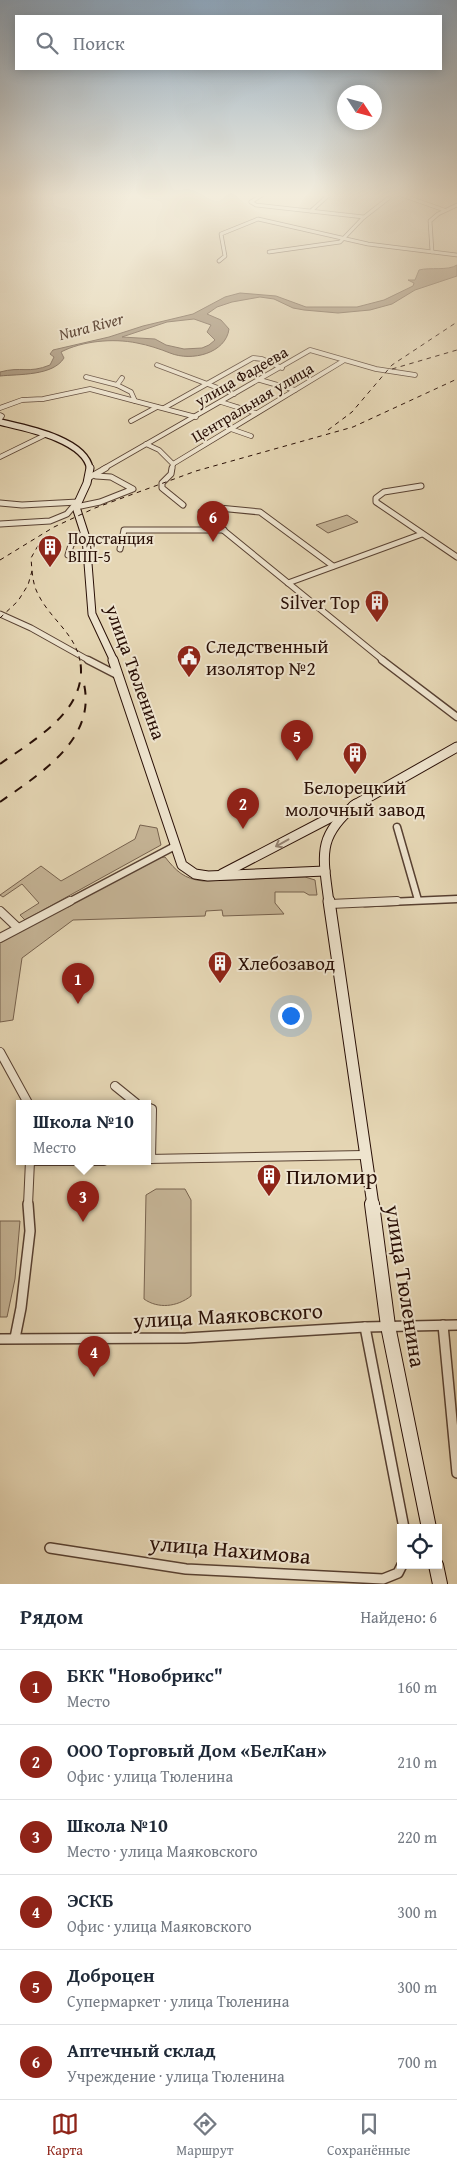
<!DOCTYPE html>
<html lang="ru">
<meta charset="utf-8">
<style>
body{margin:0;font-family:"Gentium Book Plus",serif;background:#f6f6f7;color:#1f2937}
.controls{position:absolute;right:15px;bottom:15px;display:grid;overflow:hidden;border-radius:0px;box-shadow:0 2px 12px #0003}
.controls button{width:45px;height:45px;display:grid;place-items:center;padding:0;border:0;border-bottom:1px solid #e0e1e3;background:#fff;color:#1f2937;font:25px sans-serif}
.compass{position:absolute;left:337px;top:85px;width:45px;height:45px;border-radius:50%;background:#fff;box-shadow:0 2px 12px #0003;rotate:126deg}
.you{position:absolute;left:290px;top:1015px;width:18px;height:18px;margin:-12px;border:4px solid #fff;border-radius:50%;background:#1a73e8;box-shadow:0 0 0 8px #1a73e833}
.badge{display:grid;place-items:center;width:32px;height:32px;border-radius:50%;background:#8f2418;color:#fff;font-size:16px;font-weight:700}
.pin{position:absolute;translate:-50% -41px;filter:drop-shadow(0 1px 2px #0008)}
.pin::after{content:'';position:absolute;top:26px;width:18px;height:15px;background:inherit;clip-path:polygon(0 0,100% 0,50% 100%)}
.popup{position:absolute;left:16px;top:1100px;width:135px;height:65px;box-sizing:border-box;display:grid;place-content:center;border-radius:0px;background:#fff;filter:drop-shadow(0 1px 4px #0005);font-size:16px;white-space:nowrap;color:#747a83}
.popup b{font-size:19px;color:#1f2937}
.popup::after{content:'';position:absolute;left:50%;top:100%;margin-left:-10px;border:10px solid transparent;border-top-color:#fff}
.list{margin:0;padding:0;list-style:none}
h2{display:flex;justify-content:space-between;align-items:center;height:65px;margin:0;padding:0 20px;font-size:21px}
h2 small{font-size:16px;font-weight:400;color:#747a83}
.list li{display:grid;grid-template-columns:32px 1fr auto;gap:15px;align-items:center;box-sizing:border-box;height:75px;padding:0 20px;border-top:1px solid #e0e1e3}
.list b{display:block;font-size:19px;white-space:nowrap}
.list p{margin:0;font-size:16px;white-space:nowrap;color:#747a83}
.list em{font-size:16px;font-style:normal;color:#747a83}
.icon{flex:none;width:28px;height:28px;fill:none;stroke:currentColor;stroke-width:2;stroke-linecap:round;stroke-linejoin:round}
.map{position:relative;flex:none;width:457px;height:1584px;overflow:hidden}
.search{position:absolute;background:#fff;box-shadow:0 2px 12px #0003;left:15px;right:15px;top:15px;height:55px;display:flex;align-items:center;gap:12px;box-sizing:border-box;padding:0 18px;border-radius:0px;color:#747a83;font-size:19px}
.sheet{height:515px;background:#fff}
nav{display:flex;justify-content:space-around;align-items:center;box-sizing:border-box;height:70px;border-top:1px solid #e0e1e3;background:#fff;font-size:14px;color:#747a83}
nav a{display:grid;justify-items:center;gap:2px}
nav .on{color:#8f2418}
.map>svg:first-child{display:block}
.green{fill:#c5b496;stroke:#77624e}
.water{fill:#a59279;stroke:#735e4b;fill-rule:evenodd}
.lines{fill:none;stroke-linecap:round;stroke-linejoin:round}
.street-far5-casing{stroke:#584132;stroke-width:4.5}
.street-far4-casing{stroke:#584132;stroke-width:5.5}
.street-far3-casing{stroke:#584132;stroke-width:7}
.street-far2-casing{stroke:#584132;stroke-width:9}
.street-far1-casing{stroke:#584132;stroke-width:10}
.street-casing{stroke:#584132;stroke-width:12}
.secondary-far4-casing{stroke:#290f06;stroke-width:8}
.secondary-far3-casing{stroke:#290f06;stroke-width:9}
.secondary-far2-casing{stroke:#290f06;stroke-width:11}
.secondary-far1-casing{stroke:#290f06;stroke-width:13}
.secondary-casing{stroke:#290f06;stroke-width:16}
.street-far5{stroke:#eee4ce;stroke-width:3}
.street-far4{stroke:#eee4ce;stroke-width:4}
.street-far3{stroke:#eee4ce;stroke-width:5}
.street-far2{stroke:#eee4ce;stroke-width:6}
.street-far1{stroke:#eee4ce;stroke-width:8}
.street{stroke:#eee4ce;stroke-width:9}
.secondary-far4{stroke:#eee4ce;stroke-width:5.5}
.secondary-far3{stroke:#eee4ce;stroke-width:7}
.secondary-far2{stroke:#eee4ce;stroke-width:9}
.secondary-far1{stroke:#eee4ce;stroke-width:11}
.secondary{stroke:#eee4ce;stroke-width:14}
.rail-far1{stroke:#290f06;stroke-width:1;stroke-dasharray:4.5 4.5;stroke-linecap:butt}
.rail{stroke:#290f06;stroke-width:2;stroke-dasharray:9 9;stroke-linecap:butt}
.oneway{stroke:#958474}
.labels{text-anchor:middle;dominant-baseline:central;stroke-width:4;stroke-linejoin:round;paint-order:stroke}
.far-water-label{font-size:16px;font-style:italic;fill:#614a3a;stroke:#eee4ce}
.far-street-label{font-size:16px;fill:#290f06;stroke:#eee4ce}
.far-poi-label{font-size:16px;fill:#290f06;stroke:#eee4ce;text-anchor:start}
.poi-label{font-size:19px;fill:#290f06;stroke:#eee4ce;text-anchor:start}
.street-label{font-size:19px;fill:#290f06;stroke:#eee4ce}
.near-poi-label{font-size:22px;fill:#290f06;stroke:#eee4ce;text-anchor:start}
.near-street-label{font-size:22px;fill:#290f06;stroke:#eee4ce}
</style>
<div class="map">
<svg width="457" height="1584" viewBox="0 0 457 1584">
<rect width="100%" height="100%" fill="#e5d6b4"/>
<filter id="stains"><feTurbulence type="fractalNoise" baseFrequency=".004" numOctaves="4"/><feColorMatrix values="0 0 0 0 .2 0 0 0 0 .09 0 0 0 0 .02 0 0 0 .5 -.17"/></filter>
<radialGradient id="worn" r=".72"><stop offset=".6" stop-color="#630" stop-opacity="0"/><stop offset="1" stop-color="#630" stop-opacity=".3"/></radialGradient>
<g class="green">
<path d="M347 515 358 522 328 533 316 525Z"/>
<path d="M140 825 157 828 161 845 25 920 20 915 39 903 22 884 3 897 0 895 41 866 61 881 135 839Z"/>
<path d="M165 857C176 871 184 879 203 881L305 877 315 880 317 895H309L304 892H275V903L284 914 223 916 222 910 206 911 205 916 73 920 22 958 13 1020 0 1022V941L155 858Z"/>
<path d="M156 1189H185L191 1200V1296C177 1307 158 1309 144 1299L146 1195Z"/>
<path d="M0 1221H20L15 1279 7 1317H0Z"/>
</g>
<path class="water" d="M457 265V276L415 290 392 304 370 310 338 313 304 310 293 308 274 299 260 297 232 302 217 307 207 314 221 320 229 329C226 353 192 362 170 353 160 349 148 345 137 343 113 338 82 341 61 352L64 358C53 376 19 374 0 376V372C22 366 28 374 50 365L54 357 50 354 53 350 109 337 143 326 193 314 225 297 240 293 276 296 306 307H357L384 300 413 286 414 283 408 280H415L419 270C430 267 448 271 457 265ZM194 319 211 325 207 332 215 340 209 345 202 348 184 349 166 345 155 339 122 337 167 322Z"/>
<g class="lines">
<defs>
<g id="street-far5">
<path d="M396 193 444 210"/>
<path d="M251 202 256 205 364 217"/>
<path d="M251 202 265 193"/>
<path d="M311 211 331 193"/>
<path d="M269 252 340 242 363 218 395 193"/>
<path d="M432 252 430 221 438 214 457 205"/>
<path d="M219 261 225 256 221 234 258 219 368 244 457 255"/>
</g>
<g id="street-far4">
<path d="M157 365 234 394"/>
<path d="M86 377 117 385"/>
<path d="M122 378 117 385 131 392 135 401 196 417"/>
<path d="M260 380 295 390"/>
<path d="M221 402 256 413"/>
<path d="M0 408 22 400 43 399 90 389 135 401"/>
<path d="M164 408 253 358 262 359 282 368"/>
<path d="M0 415 2 416 0 419"/>
<path d="M131 421 157 407"/>
<path d="M231 429 251 436"/>
<path d="M146 444 159 450 173 464"/>
<path d="M0 457 47 434"/>
<path d="M173 464 343 361"/>
<path d="M103 469 310 350 376 369 415 375"/>
<path d="M172 469 173 464"/>
</g>
<g id="street-far3">
<path d="M172 468 171 474 162 483V488L183 505"/>
<path d="M90 477 106 468"/>
<path d="M421 486 384 492 376 498V502L457 557"/>
<path d="M0 503 22 505 78 502"/>
<path d="M76 507 100 502 133 489 111 477 96 476"/>
<path d="M0 524 50 521 67 514 77 502"/>
<path d="M120 549 124 530H224"/>
<path d="M68 555 71 545 84 533"/>
<path d="M333 566 260 512 219 508 201 512 384 661"/>
<path d="M288 583 422 534"/>
<path d="M0 614 31 628 90 661"/>
</g>
<g id="street-far2">
<path d="M88 660 119 676"/>
<path d="M382 660 457 717"/>
<path d="M397 827 418 900"/>
<path d="M67 903 175 846"/>
<path d="M365 903 457 899"/>
</g>
<g id="street-far1">
<path d="M330 904 397 901"/>
<path d="M0 911 18 928"/>
<path d="M0 938 70 901"/>
<path d="M0 1052 28 1103"/>
<path d="M115 1086 136 1103"/>
<path d="M147 1107 152 1109 151 1159"/>
<path d="M147 1159 364 1155"/>
<path d="M63 1161H104"/>
<path d="M28 1205 30 1161H63"/>
</g>
<g id="street">
<path d="M443 1325 457 1473"/>
<path d="M365 1327 404 1528"/>
<path d="M15 1338 21 1308 30 1231 28 1204"/>
<path d="M0 1339 186 1338 365 1327 457 1325"/>
<path d="M50 1548 186 1569 383 1579 398 1573 402 1565"/>
</g>
<path id="secondary-far4" d="M0 422C25 428 85 439 90 469"/>
<path id="secondary-far3" d="M90 468 87 483 76 507 86 538 92 614 114 661"/>
<g id="secondary-far2">
<path d="M113 660 182 865 195 874 208 876 325 871"/>
<path d="M353 806 457 747"/>
<path d="M222 874 341 812"/>
<path d="M329 903C323 855 316 837 356 804"/>
</g>
<path id="secondary-far1" d="M329 901 373 1205"/>
<g id="secondary">
<path d="M372 1204 388 1326 429 1528"/>
<path d="M436 1565 440 1584"/>
</g>
</defs>
<use href="#street-far5" class="street-far5-casing"/>
<use href="#street-far4" class="street-far4-casing"/>
<use href="#street-far3" class="street-far3-casing"/>
<use href="#street-far2" class="street-far2-casing"/>
<use href="#street-far1" class="street-far1-casing"/>
<use href="#street" class="street-casing"/>
<use href="#secondary-far4" class="secondary-far4-casing"/>
<use href="#secondary-far3" class="secondary-far3-casing"/>
<use href="#secondary-far2" class="secondary-far2-casing"/>
<use href="#secondary-far1" class="secondary-far1-casing"/>
<use href="#secondary" class="secondary-casing"/>
<use href="#street-far5" class="street-far5"/>
<use href="#street-far4" class="street-far4"/>
<use href="#street-far3" class="street-far3"/>
<use href="#street-far2" class="street-far2"/>
<use href="#street-far1" class="street-far1"/>
<use href="#street" class="street"/>
<use href="#secondary-far4" class="secondary-far4"/>
<use href="#secondary-far3" class="secondary-far3"/>
<use href="#secondary-far2" class="secondary-far2"/>
<use href="#secondary-far1" class="secondary-far1"/>
<use href="#secondary" class="secondary"/>
<g class="rail-far1">
<path d="M392 369 457 350"/>
<path d="M328 430 352 412 392 365 457 322"/>
<path d="M0 560 54 527 95 508 196 471 353 427 457 379"/>
<path d="M32 571C33 579 34 587 38 594 50 619 75 633 80 661"/>
<path d="M0 618 18 601 28 585 32 571 31 558 44 535"/>
</g>
<g class="rail">
<path d="M0 764C35 739 89 710 80 660"/>
<path d="M0 802C41 773 99 738 83 680"/>
</g>
</g>
<defs><path id="oneway-shaft" d="M-6 0H5M1.5-3L5.5 0L1.5 3" fill="none" stroke-width="1.6" stroke-linecap="round" stroke-linejoin="round" transform="scale(1.25)"/></defs>
<use class="oneway" href="#oneway-shaft" transform="translate(282 843) rotate(151)"/>
<linearGradient id="sky" x2="0" y2="1"><stop stop-color="#8da6bc"/><stop offset="0.47" stop-color="#f3eddd"/><stop offset="1" stop-color="#f3eddd" stop-opacity="0"/></linearGradient>
<rect width="457" height="415" fill="url(#sky)"/>
<defs>
<symbol id="building-pin" viewBox="-11 -11 22 30"><path d="M0 17L-7.5 6A9.5 9.5 0 1 1 7.5 6Z" fill="#8f2418" stroke="#eee4ce"/><path d="M-4-6H4V6H1V3H-1V6H-4ZM-2.5-4.3h1.7v1.8h-1.7ZM.8-4.3h1.7v1.8H.8ZM-2.5-1h1.7V.8h-1.7ZM.8-1h1.7V.8H.8Z" fill="#fff"/></symbol>
<symbol id="civic-pin" viewBox="-11 -11 22 30"><path d="M0 17L-7.5 6A9.5 9.5 0 1 1 7.5 6Z" fill="#8f2418" stroke="#eee4ce"/><path d="M-.6-6.5H3V-4.5H.6V-3L4-1V1h2V6H-6V1h2V-1L-.6-3ZM-1.2 2.5V6h2.4V2.5Z" fill="#fff"/></symbol>
</defs>
<g fill-rule="evenodd">
<use href="#building-pin" x="36" y="533" width="28" height="38"/>
<use href="#building-pin" x="363" y="588" width="28" height="38"/>
<use href="#civic-pin" x="175" y="643" width="28" height="38"/>
<use href="#building-pin" x="341" y="740" width="28" height="38"/>
<use href="#building-pin" x="206" y="949" width="28" height="38"/>
<use href="#building-pin" x="255" y="1162" width="28" height="38"/>
</g>
<g class="labels">
<g class="far-water-label">
<text transform="translate(91 326) rotate(-15)">Nura River</text>
</g>
<g class="far-street-label">
<text transform="translate(241 376) rotate(-30)">улица Фадеева</text>
<text transform="translate(252 402) rotate(-31)">Центральная улица</text>
</g>
<g class="far-poi-label">
<text x="68" y="538">Подстанция<tspan x="68" dy="18">ВПП-5</tspan></text>
</g>
<g class="poi-label">
<text x="360" y="602" text-anchor="end">Silver Top</text>
<text x="206" y="646">Следственный<tspan x="206" dy="22">изолятор №2</tspan></text>
<text x="355" y="787" text-anchor="middle">Белорецкий<tspan x="355" dy="22">молочный завод</tspan></text>
<text x="238" y="963">Хлебозавод</text>
</g>
<g class="street-label">
<text transform="translate(136 672) rotate(70)">улица Тюленина</text>
</g>
<g class="near-poi-label">
<text x="286" y="1176">Пиломир</text>
</g>
<g class="near-street-label">
<text transform="translate(406 1286) rotate(81)">улица Тюленина</text>
<text transform="translate(228 1315) rotate(-3)">улица Маяковского</text>
<text transform="translate(230 1549) rotate(5)">улица Нахимова</text>
</g>
</g>
<rect width="100%" height="100%" filter="url(#stains)"/>
<rect width="100%" height="100%" fill="url(#worn)"/>
</svg>
<div class="controls">
<button><svg class="icon" aria-label="locate" viewBox="0 0 24 24"><circle cx="12" cy="12" r="6"/><path d="M12 2v4M12 18v4M2 12h4M18 12h4"/></svg></button>
</div>
<svg class="compass" viewBox="-18 -18 36 36"><path d="M0-13l5 13h-10z" fill="#e53935"/><path d="M0 13l5-13h-10z" fill="#747a83"/></svg>
<div class="you"></div>
<div class="pin badge" style="left:78px;top:1004px">1</div>
<div class="pin badge" style="left:243px;top:829px">2</div>
<div class="pin badge" style="left:83px;top:1222px">3</div>
<div class="popup"><b>Школа №10</b>Место</div>
<div class="pin badge" style="left:94px;top:1377px">4</div>
<div class="pin badge" style="left:297px;top:761px">5</div>
<div class="pin badge" style="left:213px;top:542px">6</div>
<div class="search"><svg class="icon" aria-label="search" viewBox="0 0 24 24"><circle cx="10" cy="10" r="6"/><path d="M15 15l6 6"/></svg>Поиск</div>
</div>
<section class="sheet">
<h2>Рядом<small>Найдено: 6</small></h2>
<ul class="list">
<li><span class="badge">1</span><div><b>БКК &quot;Новобрикс&quot;</b><p>Место</p></div><em>160 m</em></li>
<li><span class="badge">2</span><div><b>ООО Торговый Дом «БелКан»</b><p>Офис · улица Тюленина</p></div><em>210 m</em></li>
<li><span class="badge">3</span><div><b>Школа №10</b><p>Место · улица Маяковского</p></div><em>220 m</em></li>
<li><span class="badge">4</span><div><b>ЭСКБ</b><p>Офис · улица Маяковского</p></div><em>300 m</em></li>
<li><span class="badge">5</span><div><b>Доброцен</b><p>Супермаркет · улица Тюленина</p></div><em>300 m</em></li>
<li><span class="badge">6</span><div><b>Аптечный склад</b><p>Учреждение · улица Тюленина</p></div><em>700 m</em></li>
</ul>
</section>
<nav>
<a class="on"><svg class="icon" aria-label="map" viewBox="0 0 24 24"><path d="M3 6l6-2 6 2 6-2v14l-6 2-6-2-6 2zM9 4v14M15 6v14"/></svg>Карта</a>
<a><svg class="icon" aria-label="directions" viewBox="0 0 24 24"><path d="M12 3l9 9-9 9-9-9zM9 14v-3h6M13 9l2 2-2 2"/></svg>Маршрут</a>
<a><svg class="icon" aria-label="saved" viewBox="0 0 24 24"><path d="M7 4h10v16l-5-4-5 4z"/></svg>Сохранённые</a>
</nav>
